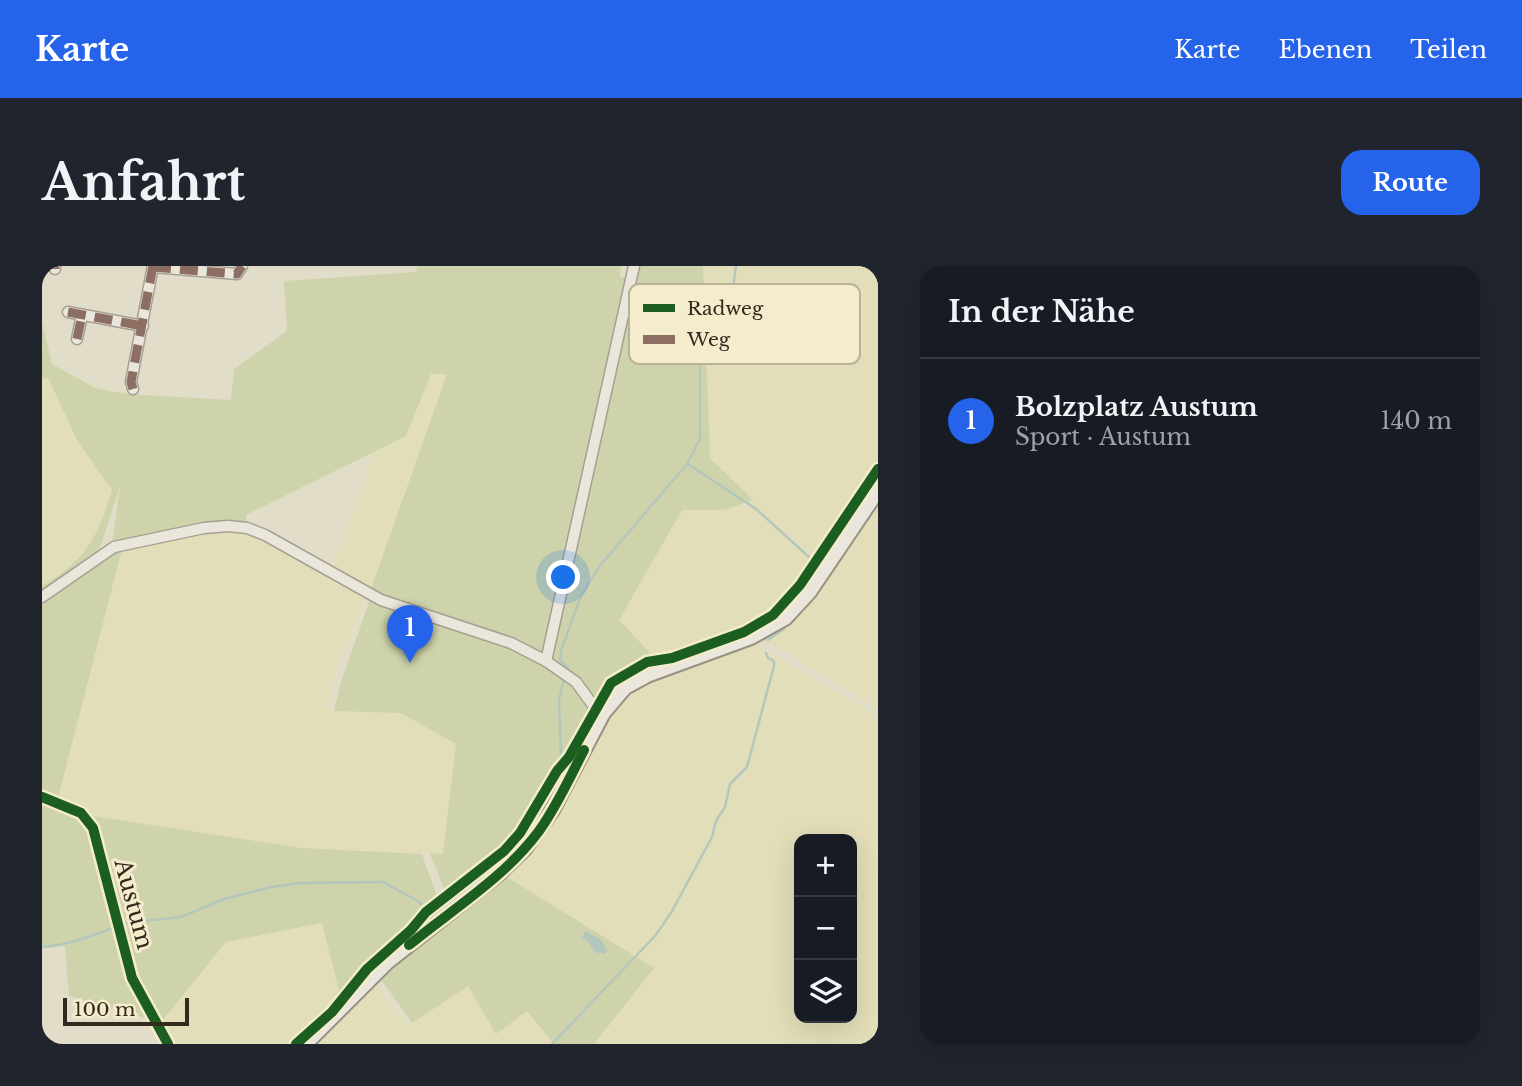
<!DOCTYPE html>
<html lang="de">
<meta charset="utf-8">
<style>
body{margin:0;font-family:"Libre Baskerville",serif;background:#20242c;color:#f1f3f6}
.controls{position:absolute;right:21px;bottom:21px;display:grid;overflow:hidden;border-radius:14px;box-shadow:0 7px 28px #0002}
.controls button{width:63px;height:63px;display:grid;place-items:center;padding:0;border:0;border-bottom:2px solid #363941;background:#171b24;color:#f1f3f6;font:35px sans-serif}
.scale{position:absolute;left:21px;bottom:18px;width:126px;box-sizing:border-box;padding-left:7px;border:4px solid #34291c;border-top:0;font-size:19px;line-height:24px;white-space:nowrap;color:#34291c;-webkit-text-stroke:5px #f4eccd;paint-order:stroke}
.you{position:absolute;left:522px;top:312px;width:24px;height:24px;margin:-18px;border:5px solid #fff;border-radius:50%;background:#1a73e8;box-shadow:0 0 0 10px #1a73e833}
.badge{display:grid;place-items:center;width:46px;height:46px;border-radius:50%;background:#2563eb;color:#fff;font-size:23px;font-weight:700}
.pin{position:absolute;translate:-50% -58px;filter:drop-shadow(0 2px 4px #0008)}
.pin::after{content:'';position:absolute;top:37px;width:24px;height:21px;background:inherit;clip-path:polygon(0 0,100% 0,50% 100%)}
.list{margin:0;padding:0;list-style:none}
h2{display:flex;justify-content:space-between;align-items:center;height:91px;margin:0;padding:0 28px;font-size:30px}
h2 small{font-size:23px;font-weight:400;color:#9ea1a6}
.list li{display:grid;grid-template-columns:46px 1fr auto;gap:21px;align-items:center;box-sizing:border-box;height:126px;padding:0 28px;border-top:2px solid #363941}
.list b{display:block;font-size:26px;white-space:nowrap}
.list p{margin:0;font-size:23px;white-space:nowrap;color:#9ea1a6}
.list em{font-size:23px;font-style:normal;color:#9ea1a6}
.icon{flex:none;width:38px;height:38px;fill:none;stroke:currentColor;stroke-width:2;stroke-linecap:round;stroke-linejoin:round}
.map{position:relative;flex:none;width:836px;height:778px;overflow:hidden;border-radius:21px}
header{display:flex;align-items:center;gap:42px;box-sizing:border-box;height:98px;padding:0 35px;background:#2563eb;color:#fff}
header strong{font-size:33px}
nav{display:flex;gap:38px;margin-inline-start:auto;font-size:24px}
.intro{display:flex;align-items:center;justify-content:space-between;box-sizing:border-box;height:168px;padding:0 42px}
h1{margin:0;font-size:49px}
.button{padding:18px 32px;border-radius:21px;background:#2563eb;color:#fff;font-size:24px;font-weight:700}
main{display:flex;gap:42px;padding:0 42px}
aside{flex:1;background:#171b24;border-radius:21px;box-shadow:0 7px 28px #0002}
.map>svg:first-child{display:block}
.farmland{fill:#e2deb9;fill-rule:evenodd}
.green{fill:#ced3ab}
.water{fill:#b4c7bd}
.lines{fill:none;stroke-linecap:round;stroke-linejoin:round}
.stream{stroke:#b4c7bd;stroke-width:2.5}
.street-casing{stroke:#a6a092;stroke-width:13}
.secondary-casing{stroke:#969182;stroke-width:18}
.street{stroke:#eae6db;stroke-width:10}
.secondary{stroke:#eae6db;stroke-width:14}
.quiet{stroke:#8d6e63;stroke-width:9;stroke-dasharray:18 9;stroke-linecap:butt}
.cycleway-casing{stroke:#f4eccd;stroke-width:15}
.cycleway{stroke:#1b5e20;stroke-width:10}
.labels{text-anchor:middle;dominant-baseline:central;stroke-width:6;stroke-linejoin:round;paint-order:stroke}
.street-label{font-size:23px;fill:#34291c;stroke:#f4eccd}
.key{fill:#f4eccd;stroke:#bab298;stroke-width:2}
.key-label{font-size:19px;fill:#34291c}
</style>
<header>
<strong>Karte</strong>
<nav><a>Karte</a><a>Ebenen</a><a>Teilen</a></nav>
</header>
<div class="intro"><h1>Anfahrt</h1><a class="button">Route</a></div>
<main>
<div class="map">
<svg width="836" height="778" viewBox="0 0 836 778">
<rect width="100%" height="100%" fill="#e2ddc8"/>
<g class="farmland">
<path d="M661 0H836V196L774 291 726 248 772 292 754 318 724 351 706 361 613 392 577 354 640 244H682L712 233 668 193Z"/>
<path d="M390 108H405L328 326 290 304 334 184 364 170Z"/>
<path d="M6 111 20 147 35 174 70 224 58 262 45 282 24 305 0 320V113Z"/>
<path d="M836 237V443L725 374 748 359 757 348Z"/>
<path d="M183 265 204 267 224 275 321 329 322 333 293 409 285 443 325 447H359L415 478 401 588 260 582 51 550 44 543 16 532 80 283 145 270Z"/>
<path d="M711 376 836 451V778H552L612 702 463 610 488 585 503 565 529 524 569 449 588 426 607 414ZM757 573H810V752H757Z"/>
<path d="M281 657 298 728 284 747 249 778H130L119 756 184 676Z"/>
<path d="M333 717 365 760 426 720 485 745 512 778H272L297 756Z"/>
</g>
<g class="green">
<path d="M375 0H579L578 11 595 12 598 0H661L668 192 711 234 682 244H640L577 354 613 392 565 416 553 437 507 394 328 326 405 108H389L364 170 204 249 205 257C155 253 118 268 70 278L78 220 58 282 43 296 0 324V320C45 293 55 273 70 224L35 174 6 112 0 113V56L10 98 53 122 84 128 189 134 192 103 245 65 242 15 374 6Z"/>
<path d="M80 283 16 532 0 527V335L68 288Z"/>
<path d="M328 333C393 354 479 373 531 418 539 424 545 435 550 444L524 490 511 504 487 549 468 572 448 591 406 625 402 622 388 587 401 588 414 478 359 447 292 445 299 416Z"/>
<path d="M0 536C26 543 37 548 49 573L88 724 107 753 27 730 23 680 0 682Z"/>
<path d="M51 550 260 582 380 588 395 631 320 701 298 728 280 657 184 676 119 756 96 721Z"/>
<path d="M463 610 612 702 552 778H512L485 745 454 768 426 720 370 757 338 712Z"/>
</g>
<path class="water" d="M543 665 558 673 565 683 563 688 552 686 547 677 540 671Z"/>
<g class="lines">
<g class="stream">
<path d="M646 198 714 243 767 291"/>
<path d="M756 328 773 305"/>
<path d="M726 374 742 363"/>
<path d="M525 406 526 402 518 394 519 385 539 330 557 301 645 198 658 173V53L685 50 688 45 694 0"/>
<path d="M519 492 517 434 522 413"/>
<path d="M486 565 501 543 519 508"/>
<path d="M409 635 457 597 481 573"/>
<path d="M388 650 394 645"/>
<path d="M80 659 93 656 139 651 182 633 229 621 258 617 341 616 376 635 383 642"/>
<path d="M0 681C27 679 49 670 74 661"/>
<path d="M510 778 613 670 629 647 670 571 674 555 683 541 688 518 705 501 732 400V395L726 392 724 387"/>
</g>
<defs>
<g id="street">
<path d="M13 0V3"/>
<path d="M111 1 195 8 200 0"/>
<path d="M26 46 101 60"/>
<path d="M35 73 40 49"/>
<path d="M91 123 89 116 111 0"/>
<path d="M0 331 72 281 162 262 186 260 205 262 223 269 339 334 469 377 504 395 534 416 553 442 561 447"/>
<path d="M504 395 592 0"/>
<path d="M0 531 39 547 51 562 90 712 126 778"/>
</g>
<path id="secondary" d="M263 778 345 696 456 608 482 583 510 544 561 447 583 421 605 409 709 371 743 352 767 326 836 224"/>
</defs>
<use href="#street" class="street-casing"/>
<use href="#secondary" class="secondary-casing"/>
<use href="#street" class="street"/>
<use href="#secondary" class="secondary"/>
<g class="quiet">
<path d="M13 0V3"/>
<path d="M111 1 195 8 200 0"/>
<path d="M26 46 101 60"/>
<path d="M35 73 40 49"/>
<path d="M91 123 89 116 111 0"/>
</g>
<defs>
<g id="cycleway">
<path d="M0 531 39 547 51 562 90 712 126 778"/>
<path d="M367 679C411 643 463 611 497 565 515 540 528 511 542 484"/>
<path d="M254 778 290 746 325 703 369 664 384 646 462 585 478 567 515 505 527 491 569 417 605 396 630 392 702 366 731 349 758 319 836 203"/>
</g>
</defs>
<use href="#cycleway" class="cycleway-casing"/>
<use href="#cycleway" class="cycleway"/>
</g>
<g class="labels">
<g class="street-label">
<text transform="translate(92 638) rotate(75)">Austum</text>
</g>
</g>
<rect x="587" y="18" width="231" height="80" rx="10" class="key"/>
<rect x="601" y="38" width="32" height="8" fill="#1b5e20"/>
<rect x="601" y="69" width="32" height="9" fill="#8d6e63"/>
<g class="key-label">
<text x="645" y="49">Radweg</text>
<text x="645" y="80">Weg</text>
</g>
</svg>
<div class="controls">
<button>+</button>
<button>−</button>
<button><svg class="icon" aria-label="layers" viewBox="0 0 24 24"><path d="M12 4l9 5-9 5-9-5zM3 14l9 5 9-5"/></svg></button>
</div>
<div class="scale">100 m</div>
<div class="you"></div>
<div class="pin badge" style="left:368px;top:397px">1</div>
</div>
<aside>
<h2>In der Nähe<small></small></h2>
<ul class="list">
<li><span class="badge">1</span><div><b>Bolzplatz Austum</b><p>Sport · Austum</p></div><em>140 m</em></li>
</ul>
</aside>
</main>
